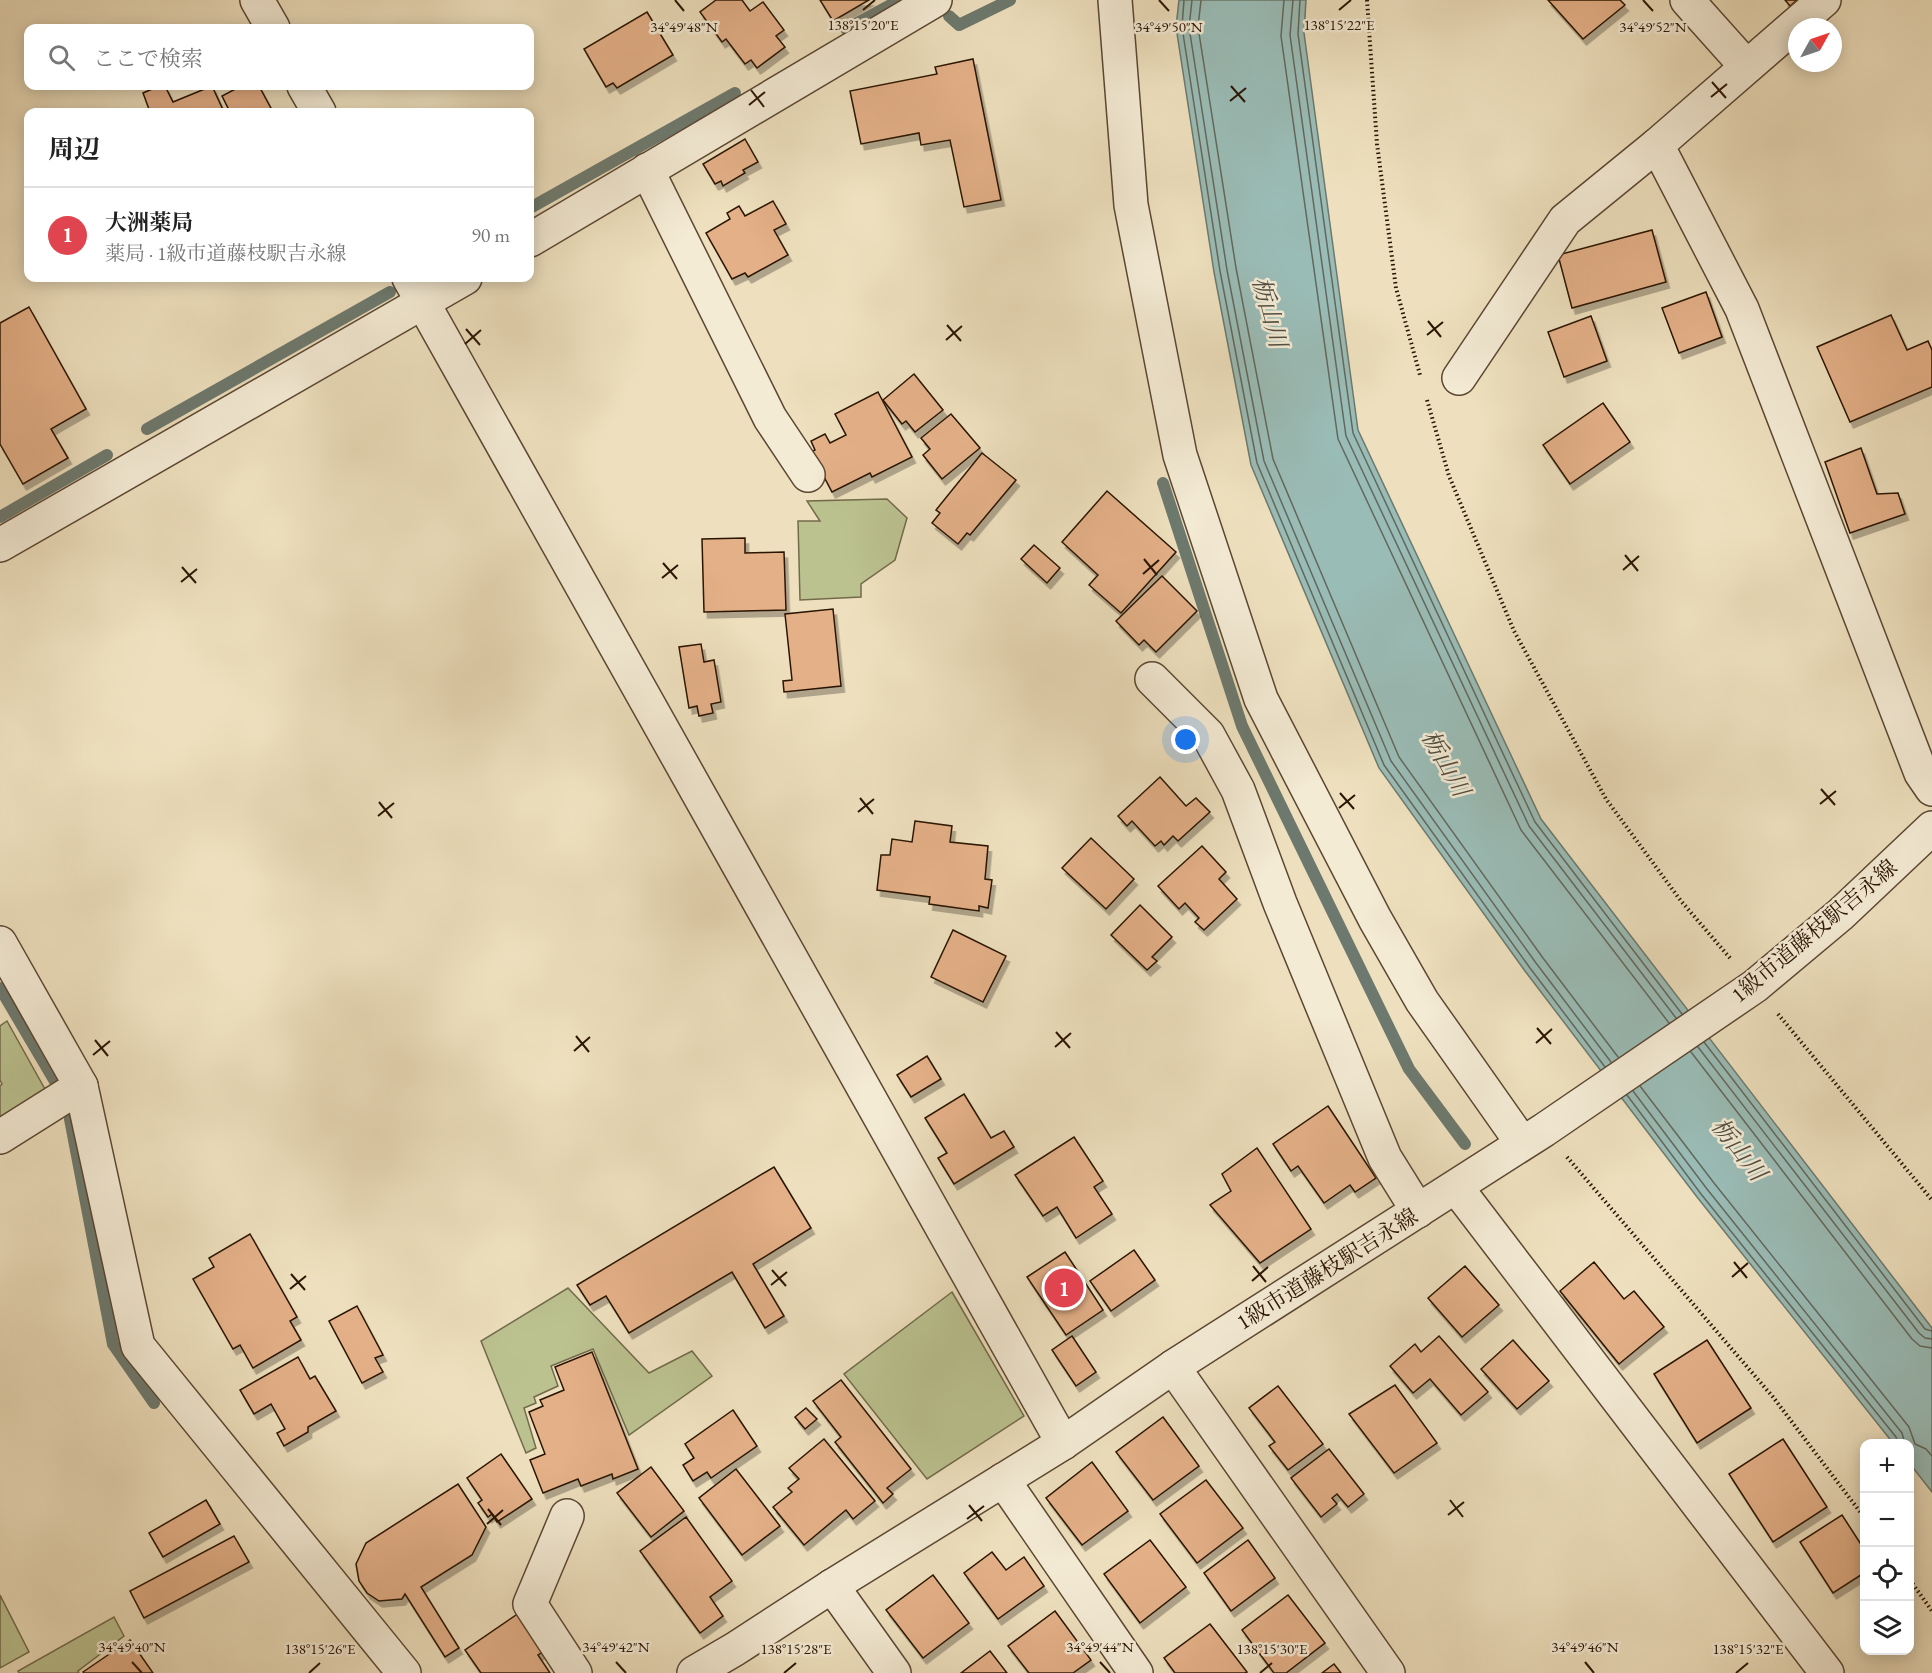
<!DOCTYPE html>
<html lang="ja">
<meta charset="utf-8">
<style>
body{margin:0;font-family:"EB Garamond","Noto Serif JP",serif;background:#f2f2f2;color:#222}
.controls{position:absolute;right:18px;bottom:18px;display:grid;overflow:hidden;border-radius:12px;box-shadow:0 3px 15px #0003}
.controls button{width:54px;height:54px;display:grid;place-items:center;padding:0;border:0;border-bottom:2px solid #e0e0e0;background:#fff;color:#222;font:30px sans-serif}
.compass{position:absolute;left:1788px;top:18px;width:54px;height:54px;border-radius:50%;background:#fff;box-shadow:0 3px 15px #0003;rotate:50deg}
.you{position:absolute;left:1186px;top:740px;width:21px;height:21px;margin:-15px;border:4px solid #fff;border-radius:50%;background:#1a73e8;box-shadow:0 0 0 9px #1a73e833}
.badge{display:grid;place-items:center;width:39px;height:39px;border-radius:50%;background:#b45309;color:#fff;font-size:20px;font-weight:700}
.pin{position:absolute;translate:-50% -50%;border:3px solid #fff;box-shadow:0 2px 6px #0006}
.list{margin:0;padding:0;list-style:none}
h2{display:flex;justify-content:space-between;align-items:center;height:78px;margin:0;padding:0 24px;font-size:26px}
h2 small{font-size:20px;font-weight:400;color:#767676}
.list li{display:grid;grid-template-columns:39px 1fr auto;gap:18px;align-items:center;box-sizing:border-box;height:96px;padding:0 24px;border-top:2px solid #e0e0e0}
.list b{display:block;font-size:22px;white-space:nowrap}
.list p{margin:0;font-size:20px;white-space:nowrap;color:#767676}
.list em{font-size:20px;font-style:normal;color:#767676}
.icon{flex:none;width:33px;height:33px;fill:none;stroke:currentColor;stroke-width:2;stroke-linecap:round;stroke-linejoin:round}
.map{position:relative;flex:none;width:1932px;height:1673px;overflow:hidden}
.search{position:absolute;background:#fff;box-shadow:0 3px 15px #0003;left:24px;top:24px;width:510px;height:66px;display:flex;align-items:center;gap:15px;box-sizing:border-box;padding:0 21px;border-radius:12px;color:#767676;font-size:22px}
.panel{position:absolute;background:#fff;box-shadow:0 3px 15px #0003;left:24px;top:108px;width:510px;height:174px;border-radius:12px}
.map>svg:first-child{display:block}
.green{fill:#bbc290;stroke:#726b4a;stroke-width:1.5}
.water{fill:#9abcb6;stroke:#6d796e;stroke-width:1.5}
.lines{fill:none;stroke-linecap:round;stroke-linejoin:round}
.shore{stroke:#62685c;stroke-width:1.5}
.stream{stroke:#6d796e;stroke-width:12}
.building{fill:#e4b088;stroke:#2a1403;stroke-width:1.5;filter:url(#shadow)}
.minor-casing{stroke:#5b4732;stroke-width:36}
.path{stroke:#2a1403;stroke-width:4;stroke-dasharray:1.5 3;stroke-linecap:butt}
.minor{stroke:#f4ebd5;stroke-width:33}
.ticks{fill:none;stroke:#2a1403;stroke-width:2}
.labels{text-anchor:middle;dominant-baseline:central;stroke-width:5;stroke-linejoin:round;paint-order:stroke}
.street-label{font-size:22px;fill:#2a1403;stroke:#f4ebd5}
.water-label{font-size:24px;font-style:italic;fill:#514f42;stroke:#f4ebd5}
.ticks-label{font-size:15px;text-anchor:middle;fill:#2a1403;stroke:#f4ebd5;stroke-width:5;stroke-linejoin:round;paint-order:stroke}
</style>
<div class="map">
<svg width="1932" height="1673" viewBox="0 0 1932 1673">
<defs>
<filter id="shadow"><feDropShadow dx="3.5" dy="6" stdDeviation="0" flood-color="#0004"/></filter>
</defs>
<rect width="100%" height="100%" fill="#eee0be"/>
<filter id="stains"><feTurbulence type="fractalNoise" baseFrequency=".00333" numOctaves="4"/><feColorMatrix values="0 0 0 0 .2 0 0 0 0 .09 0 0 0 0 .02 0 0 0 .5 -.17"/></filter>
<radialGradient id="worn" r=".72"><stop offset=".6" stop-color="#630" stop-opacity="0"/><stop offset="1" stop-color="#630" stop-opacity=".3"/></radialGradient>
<g class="green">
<path d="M887 499 907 518 895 560 861 584V597L800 600 798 521H820L807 501Z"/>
<path d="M7 1021 46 1091 0 1122V1086L2 1084 0 1080V1026Z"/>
<path d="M568 1288 649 1373 692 1351 712 1376 629 1435 593 1349 551 1366 558 1386 534 1397 536 1403 524 1408 536 1448 526 1453 481 1341Z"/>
<path d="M952 1292 1024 1416 927 1479 844 1374Z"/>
<path d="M0 1595 29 1652 0 1668Z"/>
<path d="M114 1617 124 1636 78 1671 79 1673H19L18 1671Z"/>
</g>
<path class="water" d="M1179 0H1306L1304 33 1358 430 1541 819 1932 1328V1492L1910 1464V1444L1893 1443 1697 1197 1525 971 1379 768 1251 465 1214 272 1176 27Z"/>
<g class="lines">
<g class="shore">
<path d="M1184 0 1182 27 1220 271 1257 463 1384 765 1530 968 1605 1067"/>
<path d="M1192 0 1189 27 1227 270 1264 461 1391 761 1536 963 1611 1062"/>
<path d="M1201 0 1198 27 1236 268 1273 459 1399 757 1543 958 1618 1057"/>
<path d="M1284 0 1281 36 1338 439 1521 830 1669 1023"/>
<path d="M1293 0 1290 35 1346 436 1529 826 1676 1018"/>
<path d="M1300 0 1298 34 1353 433 1535 822 1682 1014"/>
<path d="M1704 1042 1925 1329 1932 1331"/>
<path d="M1698 1047 1919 1333 1925 1338 1932 1339"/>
<path d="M1691 1052 1912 1339 1920 1346 1932 1348"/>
<path d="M1640 1086 1714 1183 1909 1427 1915 1444 1926 1449 1932 1456"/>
<path d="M1633 1091 1707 1189 1902 1433 1905 1444"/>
<path d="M1627 1095 1701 1194 1896 1437 1898 1444"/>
</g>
<g class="stream">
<path d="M949 16 959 25 1010 0"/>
<path d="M846 29 900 0"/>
<path d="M530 208 735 93"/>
<path d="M147 429 390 292"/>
<path d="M1163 483 1242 726 1409 1069 1465 1144"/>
<path d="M0 517 107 455"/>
<path d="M0 988 56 1083"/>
<path d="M70 1119 113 1344 154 1403"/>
</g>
</g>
<g class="building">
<path d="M716 0H742L750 11 763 2 784 30 776 36 785 47 757 68 751 60 745 64 726 39 722 42 700 12Z"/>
<path d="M820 0H869L833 21Z"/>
<path d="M1548 0H1620L1625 5 1583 39Z"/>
<path d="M1785 0H1797L1790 6Z"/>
<path d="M647 12 673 55 617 88 613 83 606 87 584 49Z"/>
<path d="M973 59 1001 200 964 207 950 140 921 145 919 133 861 144 850 91 937 74 935 67Z"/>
<path d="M159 86H165L173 102 212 86 224 112H150L143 93Z"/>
<path d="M241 86H259L273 112H230L222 96Z"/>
<path d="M745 139 758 162 743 170 745 173 723 186 721 181 715 184 703 164Z"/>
<path d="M773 201 786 224 774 230 788 255 748 277 745 273 732 279 706 233 730 219 727 213 739 206 745 216Z"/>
<path d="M1652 230 1666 282 1572 308 1558 255Z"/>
<path d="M1706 292 1722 337 1679 353 1662 308Z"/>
<path d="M29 307 86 409 51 429 68 458 23 484 0 444V323Z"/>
<path d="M1891 315 1907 350 1928 341 1932 350V387L1850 422 1817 347Z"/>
<path d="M1591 316 1607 361 1564 377 1548 332Z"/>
<path d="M914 374 943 410 915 432 906 421 902 424 883 400Z"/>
<path d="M878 392 912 457 872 477 870 473 832 492 811 452 815 450 811 441 825 434 830 443 846 435 835 414Z"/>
<path d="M1603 403 1630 442 1570 484 1543 445Z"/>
<path d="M951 414 980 448 942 479 923 455 930 449 921 438Z"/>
<path d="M1861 448 1877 494 1898 493 1905 514 1850 533 1825 462Z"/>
<path d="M982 453 1016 480 970 535 967 533 958 544 932 523 940 513 936 510Z"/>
<path d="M1107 491 1176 552 1121 613 1089 585 1098 575 1062 542Z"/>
<path d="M745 538V553L784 552 786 610 704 612 702 539Z"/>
<path d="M1034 545 1060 568 1047 583 1021 559Z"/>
<path d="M1162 576 1197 611 1156 652 1144 640 1139 645 1116 621Z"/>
<path d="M833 609 841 686 784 692 783 681 792 680 785 614Z"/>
<path d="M701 644 704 662 714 660 721 702 711 704 713 713 699 716 697 706 689 708 679 647Z"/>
<path d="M1160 777 1186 806 1196 798 1210 812 1178 841 1173 836 1164 845 1161 841 1155 846 1132 821 1127 826 1118 816Z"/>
<path d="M915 821 952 826 950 842 988 846 985 879 992 880 988 908 979 906V911L929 904 930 897 877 890 881 855H890L892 839 912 842Z"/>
<path d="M1091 838 1134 879 1106 909 1062 868Z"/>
<path d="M1202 846 1226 872 1219 879 1237 899 1204 930 1195 922 1199 918 1185 903 1179 909 1158 886Z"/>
<path d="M1140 905 1172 937 1152 957 1157 961 1147 970 1111 935Z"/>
<path d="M953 930 1006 956 983 1002 931 977Z"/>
<path d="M927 1056 941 1079 911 1097 897 1075Z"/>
<path d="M964 1094 991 1138 1004 1131 1014 1147 954 1184 938 1158 947 1153 925 1118Z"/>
<path d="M1328 1106 1376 1178 1355 1192 1350 1185 1324 1203 1298 1166 1291 1171 1273 1144Z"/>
<path d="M1074 1137 1103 1181 1094 1187 1112 1214 1076 1238 1057 1207 1043 1216 1015 1175Z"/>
<path d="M1257 1148 1311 1229 1260 1263 1210 1205 1231 1191 1222 1174Z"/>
<path d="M774 1167 811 1228 753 1264 784 1316 765 1328 732 1272 629 1333 606 1296 590 1305 577 1285Z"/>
<path d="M250 1234 297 1317 290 1321 301 1340 253 1368 240 1345 233 1349 193 1279 214 1267 209 1258Z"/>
<path d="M1134 1250 1155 1280 1111 1311 1090 1281Z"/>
<path d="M1065 1252 1103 1310 1066 1335 1027 1277Z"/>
<path d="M1594 1262 1624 1299 1634 1291 1664 1327 1619 1364 1560 1291Z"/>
<path d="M1465 1266 1499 1305 1462 1337 1428 1298Z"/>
<path d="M357 1306 383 1355 375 1358 383 1372 362 1383 329 1321Z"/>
<path d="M1072 1336 1096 1372 1076 1386 1052 1350Z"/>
<path d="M1439 1336 1488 1392 1461 1415 1430 1379 1413 1393 1390 1366 1415 1344 1421 1352Z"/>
<path d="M1513 1340 1549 1381 1517 1409 1481 1369Z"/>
<path d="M1707 1340 1751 1408 1697 1443 1654 1374Z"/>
<path d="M592 1352 638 1469 613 1479 612 1474 581 1486 578 1479 543 1493 530 1460 545 1454 529 1412 543 1406 540 1400 564 1390 555 1367Z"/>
<path d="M298 1357 310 1379 315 1376 336 1411 308 1427V1432L284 1446 277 1433 285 1429 271 1404 254 1414 240 1390Z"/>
<path d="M841 1380 911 1469 887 1488 893 1494 883 1503 835 1442 841 1437 813 1401Z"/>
<path d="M1395 1385 1437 1443 1394 1473 1349 1414Z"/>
<path d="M1278 1386 1323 1444 1288 1470 1269 1446 1275 1442 1249 1408Z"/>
<path d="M806 1408 817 1419 805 1429 795 1417Z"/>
<path d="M733 1410 757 1446 711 1478 707 1472 693 1481 683 1465 694 1458 685 1444Z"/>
<path d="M1163 1417 1199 1466 1153 1500 1116 1452Z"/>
<path d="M824 1439 875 1501 853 1519 846 1510 804 1545 773 1507 792 1492 788 1488 799 1479 789 1468Z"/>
<path d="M1783 1439 1827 1507 1773 1542 1729 1474Z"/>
<path d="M1329 1449 1364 1494 1348 1507 1337 1494 1332 1498 1337 1504 1321 1517 1291 1478Z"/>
<path d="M501 1454 532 1499 497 1522 492 1514 488 1517 478 1503 482 1500 467 1478Z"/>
<path d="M1092 1462 1128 1511 1082 1545 1046 1498Z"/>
<path d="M651 1467 684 1511 651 1537 617 1493Z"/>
<path d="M736 1469 780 1526 742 1555 699 1498Z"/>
<path d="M1206 1480 1243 1528 1197 1563 1160 1514Z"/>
<path d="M458 1484 486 1527 472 1555 421 1587 459 1648 445 1657 405 1594 402 1599 379 1601 367 1593 359 1581 356 1564 366 1543Z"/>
<path d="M206 1500 220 1524 163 1557 149 1533Z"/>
<path d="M1842 1515 1864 1549V1573L1833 1593 1800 1542Z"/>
<path d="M686 1517 732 1581 710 1597 723 1616 700 1633 640 1551Z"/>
<path d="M234 1536 249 1562 144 1618 130 1591Z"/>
<path d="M1150 1540 1186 1587 1140 1623 1104 1574Z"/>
<path d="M1248 1540 1275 1578 1231 1611 1204 1573Z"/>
<path d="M992 1552 1006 1570 1024 1557 1044 1586 998 1619 964 1573Z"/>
<path d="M933 1575 969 1623 923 1658 886 1610Z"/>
<path d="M1288 1595 1325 1643 1286 1673H1274L1242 1630Z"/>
<path d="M1055 1611 1091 1660 1073 1673H1029L1008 1646Z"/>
<path d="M519 1613 544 1651 538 1655 550 1673H481L465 1650Z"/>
<path d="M1210 1624 1247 1672 1245 1673H1175L1164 1658Z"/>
<path d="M130 1640 153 1673H84L83 1672Z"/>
<path d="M990 1651 1007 1673H961Z"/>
<path d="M1334 1664 1341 1673H1322Z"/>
</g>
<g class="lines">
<defs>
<g id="minor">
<path d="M257 0 273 28"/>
<path d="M1115 0 1131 205 1180 455 1261 699 1375 919 1422 1001 1522 1143"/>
<path d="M1687 0 1746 66"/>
<path d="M1824 0 1657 145 1742 309 1921 773 1932 789"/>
<path d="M304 86 319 112"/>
<path d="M647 170 770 418 808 475"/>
<path d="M530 240 935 0"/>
<path d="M409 278 1063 1443"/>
<path d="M1459 378 1565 220 1657 145"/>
<path d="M0 545 465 278"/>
<path d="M1152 679 1208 735 1238 790 1280 903 1385 1158 1418 1211"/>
<path d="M0 943 81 1086 138 1346 404 1673"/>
<path d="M0 1137 81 1086"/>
<path d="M1456 1187 1827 1673"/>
<path d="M1173 1367 1388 1673"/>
<path d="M1003 1480 1136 1673"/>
<path d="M567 1516 530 1604 575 1673"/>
<path d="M832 1586 894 1673"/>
<path d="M694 1673 735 1649 832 1586 1063 1443 1173 1367 1544 1130 1755 986 1841 914 1932 828"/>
</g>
</defs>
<use href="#minor" class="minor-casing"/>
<g class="path">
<path d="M1367 0 1377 144 1396 288 1420 375"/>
<path d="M1427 400 1449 476 1514 631 1606 799 1681 901 1730 958"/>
<path d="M1778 1014 1932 1200"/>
<path d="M1567 1157 1773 1397 1864 1517"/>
<path d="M1910 1580 1932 1611"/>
</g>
<use href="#minor" class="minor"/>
</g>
<path class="ticks" d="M675 0 684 11M1159 0 1169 11M1643 0 1653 11M863 10 875 0M1339 10 1351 0M1712 82 1726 98M1231 86 1245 102M751 90 764 107M1711 97 1727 84M1230 101 1246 88M749 105 765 92M1428 321 1441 337M947 325 961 341M466 329 480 345M1427 335 1443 322M946 340 962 326M465 344 481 330M1625 555 1638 571M1144 559 1157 575M663 563 677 579M182 567 196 583M1623 570 1639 556M1143 574 1159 560M662 578 678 565M181 582 197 569M1821 789 1835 805M1340 793 1354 809M860 798 873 814M379 802 392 818M1820 804 1836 791M1339 808 1355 795M858 812 874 799M378 816 394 803M1537 1028 1551 1044M1056 1032 1070 1048M576 1036 589 1052M95 1040 108 1056M1536 1043 1552 1029M1055 1047 1071 1033M574 1051 590 1037M93 1055 110 1041M1734 1262 1747 1278M1253 1266 1266 1282M772 1270 786 1286M291 1274 305 1290M1732 1277 1748 1263M1252 1281 1268 1267M771 1285 787 1272M290 1289 306 1276M1450 1500 1463 1517M969 1505 982 1521M488 1509 501 1525M1448 1515 1464 1502M967 1519 984 1506M487 1524 503 1510M132 1662 142 1673M616 1662 626 1673M1100 1662 1110 1673M1585 1662 1594 1673M309 1673 320 1663M784 1673 796 1663M1260 1673 1272 1663M1736 1673 1748 1663"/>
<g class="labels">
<g class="street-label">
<text transform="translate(1814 931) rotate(-40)">1級市道藤枝駅吉永線</text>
<text transform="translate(1327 1269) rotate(-32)">1級市道藤枝駅吉永線</text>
</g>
<g class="water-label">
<text transform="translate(1270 312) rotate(75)">栃山川</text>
<text transform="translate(1446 763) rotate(61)">栃山川</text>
<text transform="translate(1739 1149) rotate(52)">栃山川</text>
</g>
</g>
<g class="ticks-label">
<text x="1339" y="30">138°15'22"E</text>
<text x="863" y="30">138°15'20"E</text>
<text x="684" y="32">34°49'48"N</text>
<text x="1169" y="32">34°49'50"N</text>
<text x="1653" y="32">34°49'52"N</text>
<text x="132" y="1652">34°49'40"N</text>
<text x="616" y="1652">34°49'42"N</text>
<text x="1100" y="1652">34°49'44"N</text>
<text x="1585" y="1652">34°49'46"N</text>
<text x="320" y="1654">138°15'26"E</text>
<text x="796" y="1654">138°15'28"E</text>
<text x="1272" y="1654">138°15'30"E</text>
<text x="1748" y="1654">138°15'32"E</text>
</g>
<rect width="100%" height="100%" filter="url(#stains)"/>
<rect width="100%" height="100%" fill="url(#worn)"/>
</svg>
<div class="controls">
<button>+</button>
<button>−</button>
<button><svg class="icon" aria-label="locate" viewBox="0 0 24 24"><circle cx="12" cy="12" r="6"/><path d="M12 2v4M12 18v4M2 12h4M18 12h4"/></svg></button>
<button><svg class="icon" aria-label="layers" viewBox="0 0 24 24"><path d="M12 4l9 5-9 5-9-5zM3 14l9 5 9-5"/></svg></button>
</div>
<svg class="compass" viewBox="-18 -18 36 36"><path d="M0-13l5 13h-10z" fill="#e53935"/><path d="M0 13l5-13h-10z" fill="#767676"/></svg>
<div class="you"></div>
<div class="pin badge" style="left:1064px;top:1288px;background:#e0444e">1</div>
<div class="search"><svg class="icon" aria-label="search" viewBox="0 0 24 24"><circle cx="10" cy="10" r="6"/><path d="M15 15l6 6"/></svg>ここで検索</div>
<section class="panel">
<h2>周辺<small></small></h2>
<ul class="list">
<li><span class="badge" style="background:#e0444e">1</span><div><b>大洲薬局</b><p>薬局 · 1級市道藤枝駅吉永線</p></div><em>90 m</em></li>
</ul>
</section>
</div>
